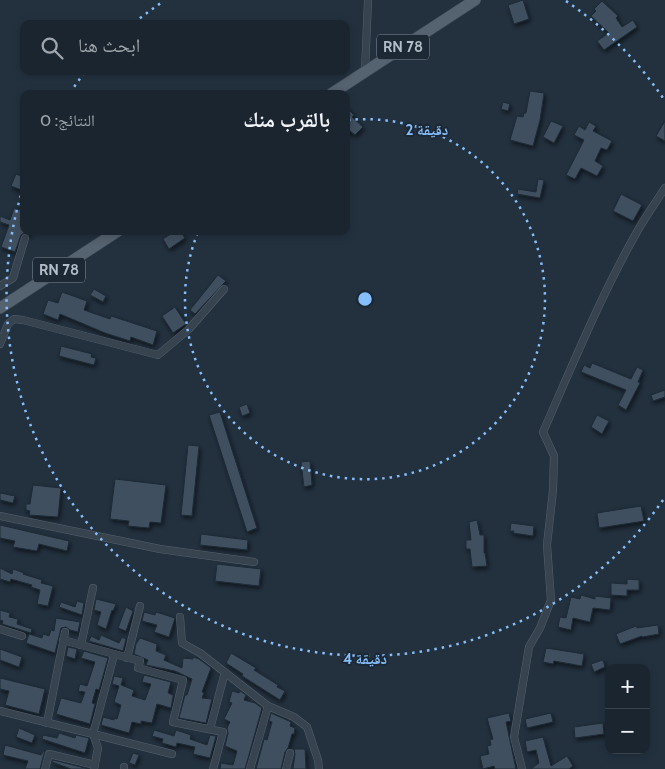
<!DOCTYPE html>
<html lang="ar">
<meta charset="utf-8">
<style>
body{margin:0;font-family:Cabin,"Noto Naskh Arabic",sans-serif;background:#232d37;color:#f1f3f6;direction:rtl}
.controls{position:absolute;right:15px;bottom:15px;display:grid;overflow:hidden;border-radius:10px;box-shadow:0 2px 8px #0003}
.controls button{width:45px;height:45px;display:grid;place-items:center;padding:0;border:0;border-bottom:1px solid #38424b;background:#1a252f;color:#f1f3f6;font:25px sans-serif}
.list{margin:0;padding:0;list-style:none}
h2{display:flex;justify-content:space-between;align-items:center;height:65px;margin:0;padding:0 20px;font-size:21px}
h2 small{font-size:16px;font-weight:400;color:#9fa5aa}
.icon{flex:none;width:28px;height:28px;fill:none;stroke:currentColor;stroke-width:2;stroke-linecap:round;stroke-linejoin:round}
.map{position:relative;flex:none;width:665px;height:769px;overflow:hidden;direction:ltr}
.search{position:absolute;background:#1a252f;box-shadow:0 2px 8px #0003;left:20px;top:20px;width:330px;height:55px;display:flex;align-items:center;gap:12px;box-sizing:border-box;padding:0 18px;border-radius:10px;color:#9fa5aa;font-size:19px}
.panel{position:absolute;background:#1a252f;box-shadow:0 2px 8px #0003;left:20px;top:90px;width:330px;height:145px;border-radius:10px;direction:rtl}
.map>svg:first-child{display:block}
.building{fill:#3f505e;stroke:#1e2a36;filter:url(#shadow)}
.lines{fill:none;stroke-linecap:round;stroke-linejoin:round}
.minor-casing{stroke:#55616d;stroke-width:8}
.primary-casing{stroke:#404c58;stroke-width:12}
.minor{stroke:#37434f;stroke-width:7}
.primary{stroke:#55626f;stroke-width:11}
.ring{fill:none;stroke:#86befc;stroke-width:2.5;stroke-dasharray:2.5 5}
.labels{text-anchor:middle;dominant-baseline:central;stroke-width:4;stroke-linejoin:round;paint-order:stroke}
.shield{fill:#1c2834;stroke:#86919d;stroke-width:1}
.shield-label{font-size:15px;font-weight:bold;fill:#b3beca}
.centre{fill:#86befc;stroke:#1c2834;stroke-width:2.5}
.ring-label{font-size:15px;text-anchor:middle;font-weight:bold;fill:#86befc;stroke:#1c2834;stroke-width:4;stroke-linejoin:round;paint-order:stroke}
</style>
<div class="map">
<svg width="665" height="769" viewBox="0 0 665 769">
<defs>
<filter id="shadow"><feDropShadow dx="1.5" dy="2.5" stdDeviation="2.5" flood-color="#0009"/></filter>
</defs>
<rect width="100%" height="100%" fill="#23313f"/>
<g class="building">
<path d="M523 0 529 19 514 24 508 5Z"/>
<path d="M602 1 618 16 616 18 622 27 633 20 637 27 604 50 597 41 609 33 591 16 596 11 594 9Z"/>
<path d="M530 91 544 93 540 120 533 146 510 140 517 116 523 117 524 113H526Z"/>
<path d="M503 102 510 104 508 111 501 109Z"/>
<path d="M346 107 354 115 352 117 363 127 355 135 350 131 346 135Z"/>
<path d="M551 121 563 126 554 143 543 137Z"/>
<path d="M665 121V141L656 136Z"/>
<path d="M589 122 596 126 593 131 612 141 607 150 601 148 595 161 603 166 597 176 581 168 575 179 566 175 584 140 574 135 579 126 585 130Z"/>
<path d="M16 174 24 177V191L11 186Z"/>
<path d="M538 179 544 180 540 198 517 194 518 189 536 192Z"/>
<path d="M621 194 642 205 633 221 613 211Z"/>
<path d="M14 208 24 211V231H30L29 235 24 233 21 235 15 252 1 247 9 225 0 222V216L10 220Z"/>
<path d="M175 231H180L185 238 169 249 163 239Z"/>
<path d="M218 275 226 281 195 314 190 310Z"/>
<path d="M94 289 106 296 103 302 90 295Z"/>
<path d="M62 292 87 301 84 310 110 319 111 316 157 331 153 345 131 337 130 341 105 333 60 314 58 320 43 314 48 300 58 303Z"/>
<path d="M175 307 186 324 173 333 162 316Z"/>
<path d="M61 346 92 354 91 357 96 358 94 365 59 356Z"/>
<path d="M592 363 631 379 637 367 643 370 638 382 640 383 626 410 618 405 626 390 581 372 584 365 590 368Z"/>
<path d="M665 390V397L653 401 651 395Z"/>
<path d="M247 404 250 413 242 416 239 407Z"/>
<path d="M220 412 257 528 247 532 209 415Z"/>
<path d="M597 415 609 421 602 434 591 427Z"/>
<path d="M188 445 199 446 192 516 181 515Z"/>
<path d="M310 461 312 485 304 487 301 462Z"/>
<path d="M115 479 166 485 161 523 150 522 149 528 128 526 129 521 110 519Z"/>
<path d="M33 485 61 488 58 517 29 515 30 511 26 510V504H30Z"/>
<path d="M0 493 15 496 13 503 0 500Z"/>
<path d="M641 506 644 521 599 528 597 513Z"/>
<path d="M477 520 480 535H484V553H485L487 566 472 567 470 549H466V540H471L469 522Z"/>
<path d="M511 523 534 526 533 536 513 533 514 531H510Z"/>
<path d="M0 525 69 541 67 551 39 544 37 551 13 547 15 541 0 538Z"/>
<path d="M201 534 248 540 247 550 200 545Z"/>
<path d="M217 564 261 569 259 586 215 581Z"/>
<path d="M0 568 12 574 13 569 24 573 23 574 42 580 41 583 53 586 48 606 37 604 40 590 31 587 32 585 11 579 10 582 0 579Z"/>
<path d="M627 579 639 580V590H627V596L611 595V583L627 584Z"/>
<path d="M581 595 595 599V596L611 598 610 610 593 608 590 622 573 618 571 630 558 627 560 617 566 618 571 597 580 599Z"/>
<path d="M96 599 116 604 113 611 112 610 106 629 97 625 101 612 94 610Z"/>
<path d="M77 601 84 603 82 615 59 607 61 602 75 607Z"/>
<path d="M126 607 133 611 126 631 118 628Z"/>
<path d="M0 610 10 613 9 617 18 619 17 624 32 629 31 633 2 624 3 621 0 620Z"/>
<path d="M144 612 155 615 156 612 175 618 169 637 154 632 157 625 142 621Z"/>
<path d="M56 618 80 622 78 632 70 630 66 627 61 628 55 653 26 643 29 634 42 638 43 634 49 636 51 630 54 631Z"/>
<path d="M658 625 659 634 642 637V636L620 644 616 634 636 626 637 628Z"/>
<path d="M101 635 119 643 122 637 126 639 123 651 89 641 91 636 99 640Z"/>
<path d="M140 638 157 644 156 651 166 655 164 660 182 668 183 658 193 659V657L199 659 211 668 202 692 204 693 202 698 212 699 206 723 179 718 185 695H187L192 679 175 671 146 665 148 660 134 654 136 644Z"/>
<path d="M68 647 77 649 75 659 66 656Z"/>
<path d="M546 648 584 654 582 666 554 661 553 664 543 662Z"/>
<path d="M0 649 22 657 19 667 0 660Z"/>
<path d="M84 651 108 658 99 690 96 689 92 703 95 704 90 724 56 714 61 698 81 703 85 692 78 691 80 684 87 686 95 662 81 658Z"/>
<path d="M231 653 256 668 254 670 278 685 277 687 285 691 280 700 242 676 243 674 226 663Z"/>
<path d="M603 660 605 667 594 672 591 664Z"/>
<path d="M144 675 171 682 168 693 173 695V697L171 708 157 704 152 723 141 721V724L132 722 129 733 101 725 103 717 114 720V718L117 719 121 705 114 702 119 686 112 684 114 676 123 678 121 685 134 690 132 696 145 700 151 684 142 682Z"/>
<path d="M0 678 45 689 39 714 5 705 9 691 0 689Z"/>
<path d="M232 691 239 693 240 691 246 695 244 700 255 703 262 708 245 769H220L221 763 233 765 237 751 225 746 228 733 227 728 230 722 224 719 232 703 229 702Z"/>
<path d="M271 713 291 722 290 726 295 728 294 734H292L288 748 285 752 281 769H256L264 739 267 740 272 722 269 721Z"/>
<path d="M509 713 511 721 506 722 516 769H495L494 766 483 769 480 756 489 754 487 746 491 745 490 740 493 739 487 718Z"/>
<path d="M551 713 553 722 527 728 525 719Z"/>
<path d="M603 723 604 734 575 738 574 727Z"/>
<path d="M19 728 35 735 32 743 16 737Z"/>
<path d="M154 730 174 736 176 730 191 735 190 739 207 745 210 735 216 736 210 758 193 754 195 747 177 743 176 747 162 743 163 739 152 736Z"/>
<path d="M59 733 75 738 76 735 89 738 85 753 42 739 43 735 57 738Z"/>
<path d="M543 737 551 766 567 756 573 766 569 769H531L539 763 536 750 527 752 525 741Z"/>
<path d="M5 745 41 755 44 750H45L40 769H25L28 761 3 755Z"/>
<path d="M294 749H305L306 769H293L295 754Z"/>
<path d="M133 753 139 755 135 765 129 763Z"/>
<path d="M53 760 89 769H71L52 762Z"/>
</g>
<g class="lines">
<defs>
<g id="minor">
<path d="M365 71 368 0"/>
<path d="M0 286 13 278 25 238"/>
<path d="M0 344 8 324 14 319 23 320 158 355 189 329 224 289"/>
<path d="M0 516 160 549 254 562"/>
<path d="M180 617 182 643 200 653 268 706 294 717 307 727 318 760 319 769"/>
<path d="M0 629 22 636"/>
<path d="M63 640 140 661 138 668 183 680 173 722 223 732 213 769"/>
<path d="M81 645 93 588"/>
<path d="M114 655 93 734 172 754"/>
<path d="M127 658 140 606"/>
<path d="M0 711 93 734 98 748 94 769"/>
<path d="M47 723 65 632"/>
<path d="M210 729 225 672"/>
<path d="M45 769 49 754 95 765"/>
<path d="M124 769V767"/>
<path d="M250 769 268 706"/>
<path d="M286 769 290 753"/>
<path d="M522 769 514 737 529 647 540 628 551 600 547 545 553 490 554 456 543 432C573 364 601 295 638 230 646 216 656 202 665 188"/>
</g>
<g id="primary">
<path d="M331 94 475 0"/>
<path d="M0 308 118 231"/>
</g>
</defs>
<use href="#minor" class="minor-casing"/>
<use href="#primary" class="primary-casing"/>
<use href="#minor" class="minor"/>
<use href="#primary" class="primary"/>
</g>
<g class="ring">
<path d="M348 120A180 180 0 1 1 198 232"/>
<path d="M663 500A360 360 0 0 1 24 185M70 93A360 360 0 0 1 85 72M134 23A360 360 0 0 1 164 1M566 1A360 360 0 0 1 663 98"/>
</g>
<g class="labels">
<g class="shield">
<rect x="377" y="34.5" width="52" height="25" rx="4"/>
<rect x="33" y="257.5" width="52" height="25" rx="4"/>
</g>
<g class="shield-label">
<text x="403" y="47">RN 78</text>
<text x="59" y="270">RN 78</text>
</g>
</g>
<circle cx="365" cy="299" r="8" class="centre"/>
<g class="ring-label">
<text x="427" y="135">2 دقيقة</text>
<text x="365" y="664">4 دقيقة</text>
</g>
</svg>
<div class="controls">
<button>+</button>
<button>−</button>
</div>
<div class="search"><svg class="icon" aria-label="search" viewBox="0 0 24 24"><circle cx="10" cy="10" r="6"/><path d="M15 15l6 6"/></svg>ابحث هنا</div>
<section class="panel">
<h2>بالقرب منك<small>النتائج: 0</small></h2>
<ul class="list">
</ul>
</section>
</div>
